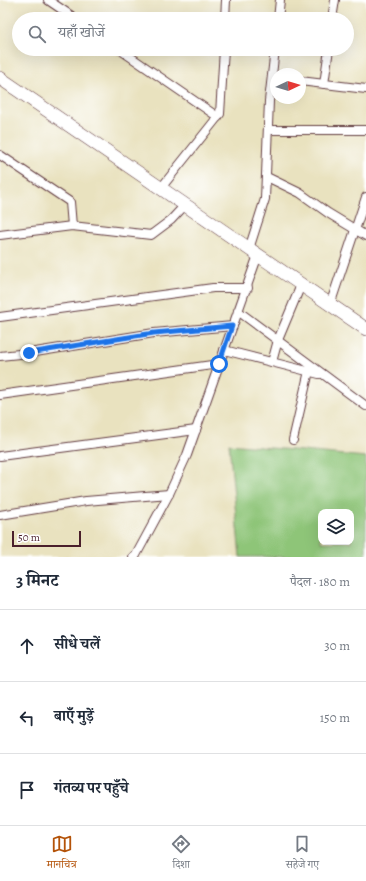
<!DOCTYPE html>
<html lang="hi">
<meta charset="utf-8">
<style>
body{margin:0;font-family:Alegreya,"Noto Serif Devanagari",serif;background:#f6f6f7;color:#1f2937}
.controls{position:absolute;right:12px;bottom:12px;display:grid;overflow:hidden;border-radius:8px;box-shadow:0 4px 16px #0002}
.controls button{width:36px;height:36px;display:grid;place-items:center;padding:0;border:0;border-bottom:1px solid #e0e1e3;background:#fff;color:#1f2937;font:20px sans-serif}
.compass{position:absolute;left:270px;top:68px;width:36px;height:36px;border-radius:50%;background:#fff;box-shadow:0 4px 16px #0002;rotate:86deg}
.scale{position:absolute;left:12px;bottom:10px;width:69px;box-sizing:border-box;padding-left:4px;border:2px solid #4a1f2b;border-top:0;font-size:11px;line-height:14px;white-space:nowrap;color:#4a1f2b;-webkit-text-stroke:3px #fff;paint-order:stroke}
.stop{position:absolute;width:12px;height:12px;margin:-9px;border:3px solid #1a73e8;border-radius:50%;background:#fff}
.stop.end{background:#1a73e8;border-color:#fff;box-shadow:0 1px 4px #0008}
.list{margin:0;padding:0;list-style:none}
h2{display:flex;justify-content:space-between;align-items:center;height:52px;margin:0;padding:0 16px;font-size:17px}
h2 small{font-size:13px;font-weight:400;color:#747a83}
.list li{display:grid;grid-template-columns:26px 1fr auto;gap:12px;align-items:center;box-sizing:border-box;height:72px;padding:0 16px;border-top:1px solid #e0e1e3}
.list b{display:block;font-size:15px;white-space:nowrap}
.list em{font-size:13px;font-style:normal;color:#747a83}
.icon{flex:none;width:22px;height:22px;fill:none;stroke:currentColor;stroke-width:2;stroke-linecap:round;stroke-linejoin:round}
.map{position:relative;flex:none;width:366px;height:557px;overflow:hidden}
.search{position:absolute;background:#fff;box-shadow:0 4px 16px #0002;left:12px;right:12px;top:12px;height:44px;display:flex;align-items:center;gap:10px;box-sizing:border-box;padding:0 14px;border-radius:22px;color:#747a83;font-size:15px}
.sheet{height:268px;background:#fff}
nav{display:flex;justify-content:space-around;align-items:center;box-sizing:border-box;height:56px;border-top:1px solid #e0e1e3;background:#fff;font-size:11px;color:#747a83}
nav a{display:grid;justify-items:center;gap:2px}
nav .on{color:#b45309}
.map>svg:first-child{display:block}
.pitch{fill:#8ec578;stroke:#6c7252;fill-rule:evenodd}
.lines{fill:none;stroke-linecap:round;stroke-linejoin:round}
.street-casing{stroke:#623c41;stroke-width:10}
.primary-casing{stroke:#623c41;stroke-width:14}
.street{stroke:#fff;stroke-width:8}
.primary{stroke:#fff;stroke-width:13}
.route{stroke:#1a73e8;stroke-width:5}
</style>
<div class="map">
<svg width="366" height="557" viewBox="0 0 366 557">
<rect width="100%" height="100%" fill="#fff"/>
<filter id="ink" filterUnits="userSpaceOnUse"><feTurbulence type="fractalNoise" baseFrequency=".025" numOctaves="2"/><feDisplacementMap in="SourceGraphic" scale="8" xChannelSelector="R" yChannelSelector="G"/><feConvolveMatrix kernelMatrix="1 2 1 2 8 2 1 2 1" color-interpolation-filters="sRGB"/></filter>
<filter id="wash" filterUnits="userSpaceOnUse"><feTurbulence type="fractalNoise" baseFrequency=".012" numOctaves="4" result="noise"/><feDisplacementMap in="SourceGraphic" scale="16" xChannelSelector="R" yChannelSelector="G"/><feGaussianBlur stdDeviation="0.9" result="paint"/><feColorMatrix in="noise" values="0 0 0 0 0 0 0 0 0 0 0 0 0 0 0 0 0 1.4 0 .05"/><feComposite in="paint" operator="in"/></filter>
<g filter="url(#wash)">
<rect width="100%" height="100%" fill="#e9e2bf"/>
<path class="pitch" d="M229 444 366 457V557H240ZM321 512H351V542H321Z"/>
</g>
<g filter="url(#ink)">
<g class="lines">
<defs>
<g id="street">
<path d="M48 0 76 19"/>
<path d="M225 19 226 0"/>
<path d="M278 19 280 0"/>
<path d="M332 19 335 0"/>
<path d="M119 49 218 117"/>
<path d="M300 81 366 89"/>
<path d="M324 84 329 49"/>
<path d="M268 130H366"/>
<path d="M0 155 70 202 72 226"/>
<path d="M267 177 300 193 328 213 366 236"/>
<path d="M161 188 220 114 224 49"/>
<path d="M0 235 72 226 151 235 171 220 185 205"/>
<path d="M249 249 265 199 269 101 275 49"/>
<path d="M330 305 366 197"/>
<path d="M238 311 366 406"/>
<path d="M0 317 213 288H248"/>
<path d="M224 350 319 374"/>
<path d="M0 356 29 353 154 333 233 326"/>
<path d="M272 362 278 340 301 285"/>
<path d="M0 395 219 364"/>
<path d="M293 440 309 371"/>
<path d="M0 456 196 430"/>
<path d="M0 515 86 501 169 494"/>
<path d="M133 557H135L169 494 187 455 258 255"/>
</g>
<path id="primary" d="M0 78 366 329"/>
</defs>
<use href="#street" class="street-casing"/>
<use href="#primary" class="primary-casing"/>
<use href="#street" class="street"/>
<use href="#primary" class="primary"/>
</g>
</g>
<g class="lines" filter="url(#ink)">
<path class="route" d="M29 353 154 333 232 326 219 364"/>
</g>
</svg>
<div class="controls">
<button><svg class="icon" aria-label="layers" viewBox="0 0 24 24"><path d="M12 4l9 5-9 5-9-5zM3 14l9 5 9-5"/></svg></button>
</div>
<svg class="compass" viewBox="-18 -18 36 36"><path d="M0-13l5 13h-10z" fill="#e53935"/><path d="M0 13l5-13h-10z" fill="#747a83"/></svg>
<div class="scale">50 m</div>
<div class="stop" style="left:219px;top:364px"></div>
<div class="stop end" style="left:29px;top:353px"></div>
<div class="search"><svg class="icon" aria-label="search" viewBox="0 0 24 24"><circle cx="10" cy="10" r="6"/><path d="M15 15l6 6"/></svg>यहाँ खोजें</div>
</div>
<section class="sheet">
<h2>3 मिनट<small>पैदल · 180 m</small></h2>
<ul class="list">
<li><svg class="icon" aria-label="ahead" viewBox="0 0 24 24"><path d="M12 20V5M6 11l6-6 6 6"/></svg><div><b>सीधे चलें</b></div><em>30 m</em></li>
<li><svg class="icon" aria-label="left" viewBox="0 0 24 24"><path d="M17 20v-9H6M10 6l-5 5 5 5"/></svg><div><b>बाएँ मुड़ें</b></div><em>150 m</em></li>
<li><svg class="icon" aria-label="arrive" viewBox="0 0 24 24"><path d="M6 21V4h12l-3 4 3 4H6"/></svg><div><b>गंतव्य पर पहुँचे</b></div></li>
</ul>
</section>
<nav>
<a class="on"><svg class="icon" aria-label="map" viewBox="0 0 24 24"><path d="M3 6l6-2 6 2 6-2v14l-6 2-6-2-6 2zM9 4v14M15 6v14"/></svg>मानचित्र</a>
<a><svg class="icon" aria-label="directions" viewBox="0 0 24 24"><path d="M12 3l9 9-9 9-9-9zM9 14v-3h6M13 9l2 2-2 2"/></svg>दिशा</a>
<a><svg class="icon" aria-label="saved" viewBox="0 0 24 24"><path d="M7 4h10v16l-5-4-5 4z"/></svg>सहेजे गए</a>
</nav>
